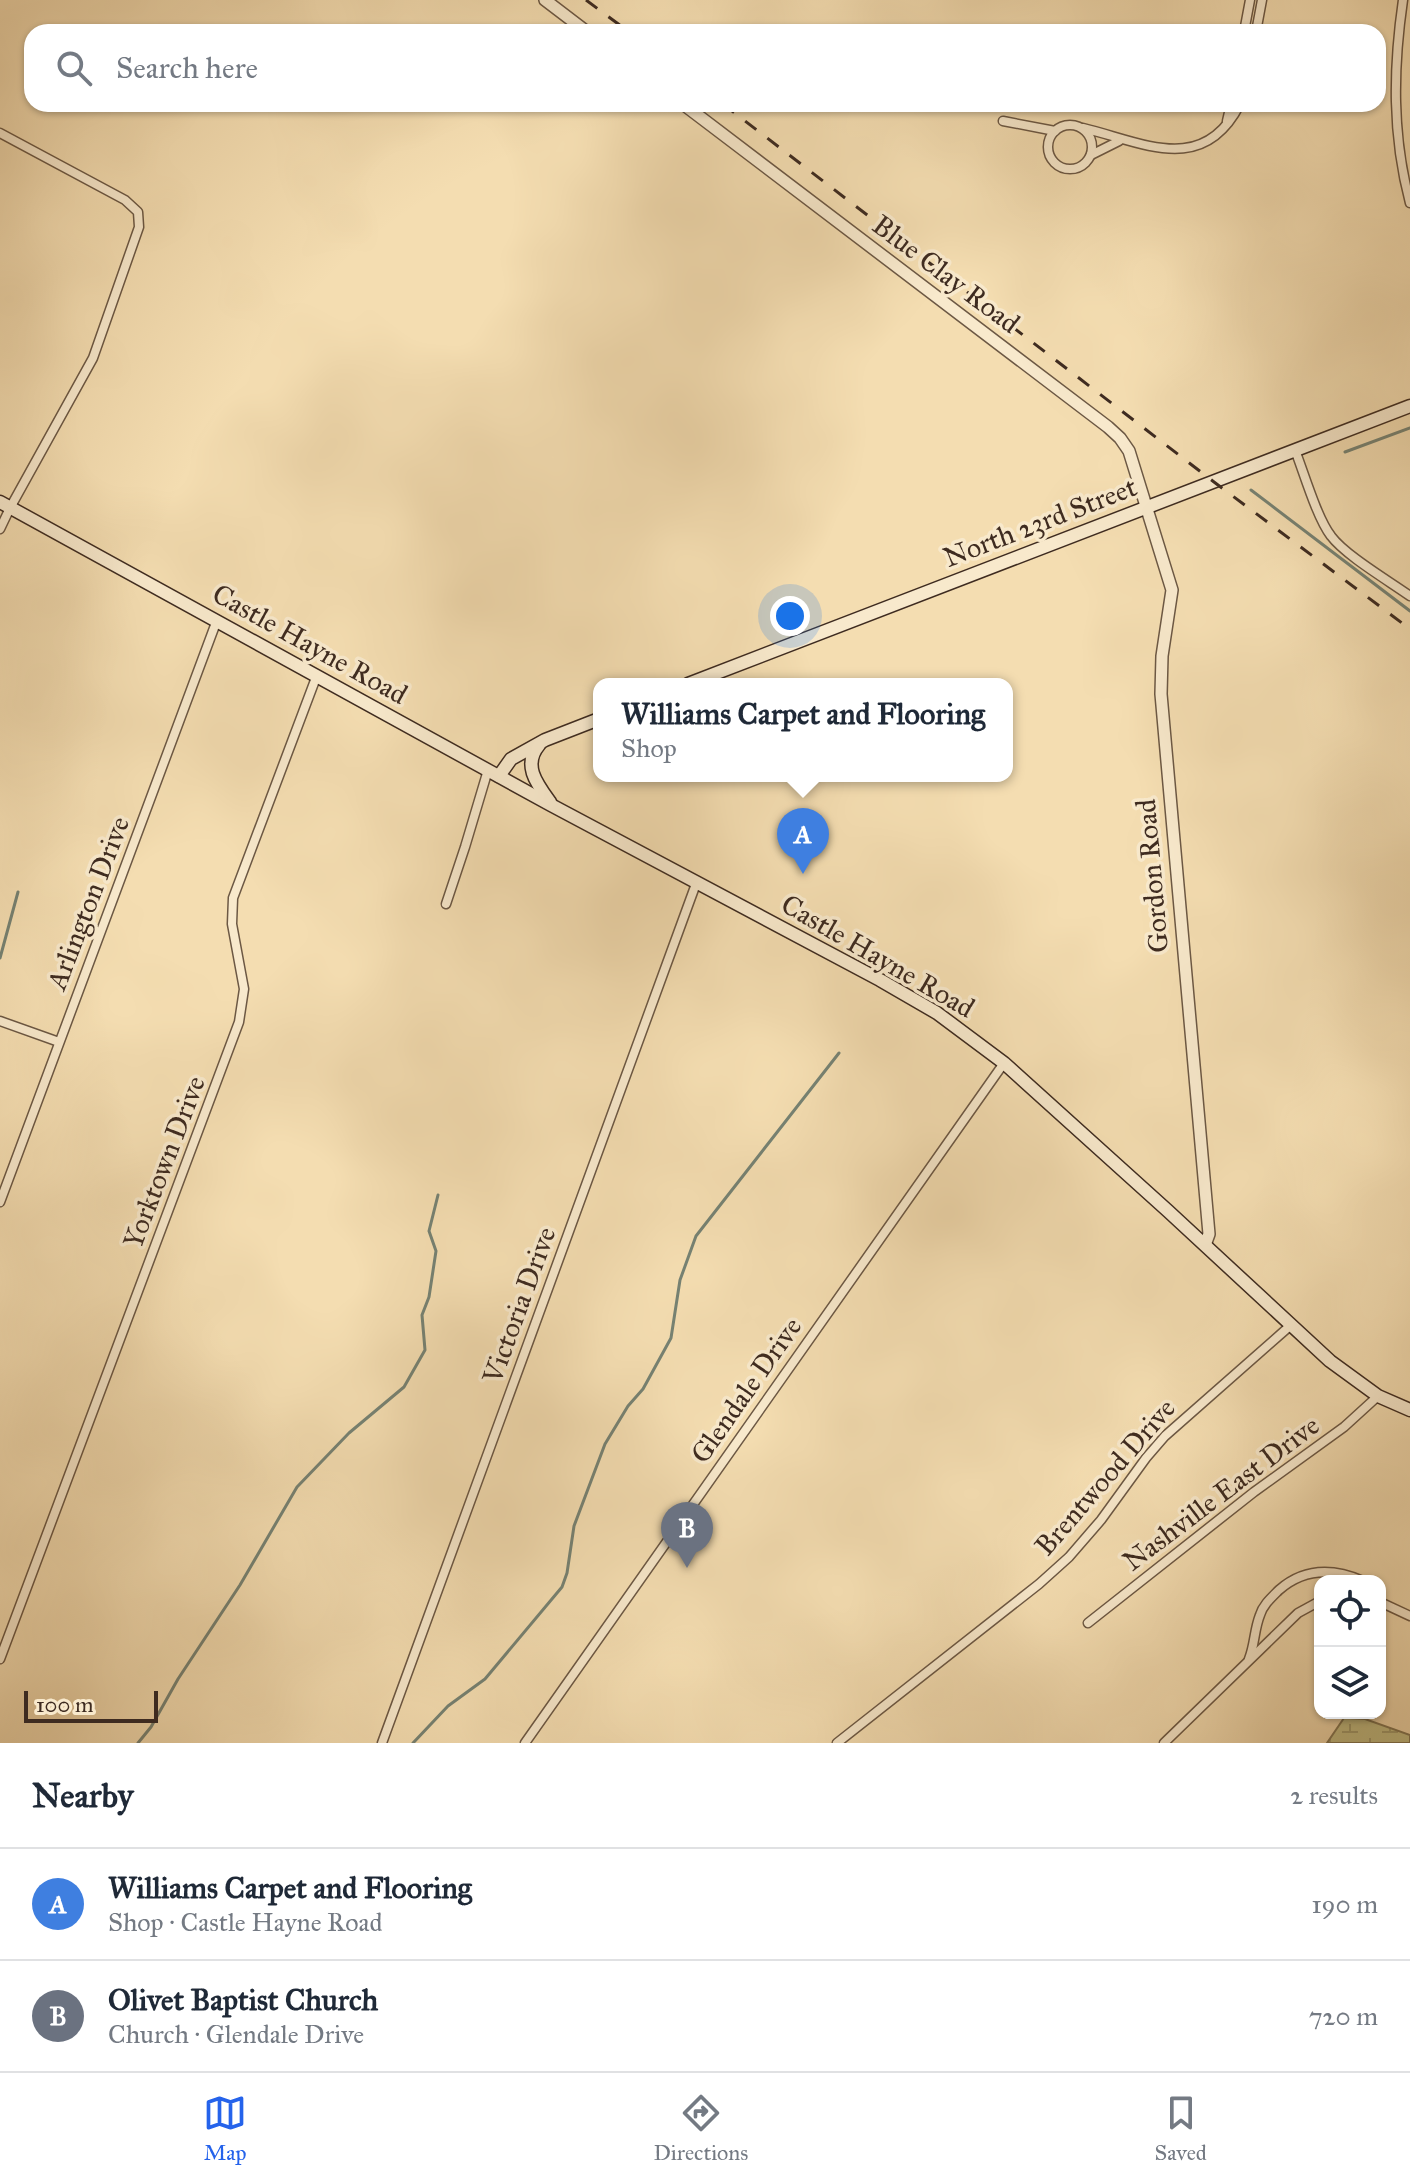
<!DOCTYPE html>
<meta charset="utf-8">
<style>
body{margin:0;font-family:"IM FELL Great Primer",serif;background:#f6f6f7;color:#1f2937}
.controls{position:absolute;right:24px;bottom:24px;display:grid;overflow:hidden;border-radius:16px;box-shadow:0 2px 6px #0004}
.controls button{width:72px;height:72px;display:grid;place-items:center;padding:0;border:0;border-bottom:2px solid #e0e1e3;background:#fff;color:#1f2937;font:40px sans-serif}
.scale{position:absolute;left:24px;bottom:20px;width:134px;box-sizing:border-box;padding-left:8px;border:4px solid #3e2b20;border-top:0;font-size:22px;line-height:28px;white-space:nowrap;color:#3e2b20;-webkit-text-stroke:6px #f8e9cc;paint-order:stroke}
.you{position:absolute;left:790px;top:616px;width:28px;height:28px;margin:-20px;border:6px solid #fff;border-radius:50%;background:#1a73e8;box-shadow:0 0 0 12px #1a73e833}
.badge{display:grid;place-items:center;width:52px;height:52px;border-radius:50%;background:#2563eb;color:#fff;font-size:26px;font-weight:700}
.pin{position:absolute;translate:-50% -66px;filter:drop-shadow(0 2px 4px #0008)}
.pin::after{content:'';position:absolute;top:42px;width:28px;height:24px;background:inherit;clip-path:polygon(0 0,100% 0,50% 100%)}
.popup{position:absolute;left:593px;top:678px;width:420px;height:104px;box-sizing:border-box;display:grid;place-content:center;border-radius:16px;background:#fff;filter:drop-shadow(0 2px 6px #0005);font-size:26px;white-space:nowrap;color:#747a83}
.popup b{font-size:30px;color:#1f2937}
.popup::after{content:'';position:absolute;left:50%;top:100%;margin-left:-16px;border:16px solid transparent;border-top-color:#fff}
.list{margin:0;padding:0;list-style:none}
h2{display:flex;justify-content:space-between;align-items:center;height:104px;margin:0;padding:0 32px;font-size:34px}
h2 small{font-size:26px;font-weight:400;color:#747a83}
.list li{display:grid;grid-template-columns:52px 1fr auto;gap:24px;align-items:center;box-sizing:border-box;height:112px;padding:0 32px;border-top:2px solid #e0e1e3}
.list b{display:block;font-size:30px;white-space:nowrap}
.list p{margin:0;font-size:26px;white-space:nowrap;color:#747a83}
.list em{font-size:26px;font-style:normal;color:#747a83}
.icon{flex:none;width:44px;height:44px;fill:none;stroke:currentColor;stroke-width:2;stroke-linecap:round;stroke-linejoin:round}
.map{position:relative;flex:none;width:1410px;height:1743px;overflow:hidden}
.search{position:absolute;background:#fff;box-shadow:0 2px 6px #0004;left:24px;right:24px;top:24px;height:88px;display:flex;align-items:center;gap:20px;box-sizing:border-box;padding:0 28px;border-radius:24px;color:#747a83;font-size:30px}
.sheet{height:328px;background:#fff}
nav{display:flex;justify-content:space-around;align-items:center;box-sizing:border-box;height:112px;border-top:2px solid #e0e1e3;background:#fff;font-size:22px;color:#747a83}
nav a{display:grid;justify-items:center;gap:4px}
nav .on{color:#2563eb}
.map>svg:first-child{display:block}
.wetland{fill:url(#wetland-marsh);stroke:#807554;stroke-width:2}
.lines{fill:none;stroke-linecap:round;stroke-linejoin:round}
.stream{stroke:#768273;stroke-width:3}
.minor-casing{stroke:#6c5844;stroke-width:11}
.tertiary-casing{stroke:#6c5844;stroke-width:14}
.secondary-casing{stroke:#3e2b20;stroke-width:15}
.minor{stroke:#f8e9cc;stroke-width:8}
.tertiary{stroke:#f8e9cc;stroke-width:11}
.secondary{stroke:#f8e9cc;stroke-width:12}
.rail{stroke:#3e2b20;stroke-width:3;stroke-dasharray:14 14;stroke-linecap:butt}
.labels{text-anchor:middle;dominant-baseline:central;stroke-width:7;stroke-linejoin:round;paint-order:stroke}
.street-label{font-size:28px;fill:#3e2b20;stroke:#f8e9cc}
</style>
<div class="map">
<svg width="1410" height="1743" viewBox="0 0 1410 1743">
<defs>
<pattern id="wetland-marsh" width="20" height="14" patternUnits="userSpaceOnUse" patternTransform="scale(2)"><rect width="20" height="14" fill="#c1bf87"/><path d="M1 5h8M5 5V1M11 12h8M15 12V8" fill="none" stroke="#9e9b6e"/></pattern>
</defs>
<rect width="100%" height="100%" fill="#f4ddb1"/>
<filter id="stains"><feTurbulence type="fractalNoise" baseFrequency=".0025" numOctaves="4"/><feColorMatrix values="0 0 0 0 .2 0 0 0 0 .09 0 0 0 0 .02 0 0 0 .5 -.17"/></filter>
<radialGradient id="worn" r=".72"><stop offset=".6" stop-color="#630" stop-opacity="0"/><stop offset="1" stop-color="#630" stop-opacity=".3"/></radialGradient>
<path class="wetland" d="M1344 1718 1365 1719 1410 1735V1743H1327Z"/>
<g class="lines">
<g class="stream">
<path d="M1345 452 1410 428"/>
<path d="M1251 490 1410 611"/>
<path d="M0 958 18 892"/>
<path d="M138 1743 151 1727 178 1679 240 1585 297 1487 349 1433 404 1387 425 1350 422 1315 429 1297 436 1251 429 1231 438 1195"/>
<path d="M413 1743 448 1706 485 1679 562 1587 567 1573 574 1526 605 1444 628 1406 643 1389 671 1338 680 1280 696 1236 839 1053"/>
</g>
<defs>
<g id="minor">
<path d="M1403 0C1393 69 1392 135 1410 203"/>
<path d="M1244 32 1250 0"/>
<path d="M1256 32 1262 0"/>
<path d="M1003 121 1055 131"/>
<path d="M1227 121 1231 104"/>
<circle cx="1070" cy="147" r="22"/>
<path d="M1083 128C1142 142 1203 177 1240 104"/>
<path d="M0 133 125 200 138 212 139 227 93 358 10 508 0 529"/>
<path d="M1091 155 1119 141"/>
<path d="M1295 450C1304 473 1317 518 1331 536 1345 555 1389 581 1410 596"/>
<path d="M446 904 465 847 488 770"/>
<path d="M0 1021 59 1042"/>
<path d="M0 1202 217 620"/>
<path d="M1380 1602 1410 1616"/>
<path d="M1088 1623 1254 1492 1344 1427 1378 1396"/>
<path d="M0 1659 239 1022 244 989 232 924 233 898 317 675"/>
<path d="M1249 1659C1255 1644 1254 1630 1260 1615 1263 1605 1271 1598 1279 1590 1304 1568 1333 1568 1363 1581"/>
<path d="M382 1743 697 881"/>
<path d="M525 1743 1004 1063"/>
<path d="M837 1743 1039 1584 1069 1557 1101 1520 1146 1458 1165 1436 1291 1325"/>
<path d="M1164 1743 1298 1613 1320 1601"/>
</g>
<g id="tertiary">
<path d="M545 0 587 32"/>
<path d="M683 104 1108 427 1120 438 1129 451 1172 590 1162 656 1161 694 1209 1234 1205 1245"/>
</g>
<g id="secondary">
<path d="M0 502 551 805 880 980 937 1013 1004 1063 1168 1211 1330 1361 1378 1396 1410 1410"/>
<path d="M688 684 1410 406"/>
<path d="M539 745C522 765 537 784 550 802"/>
<path d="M499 776 511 759 545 740 599 719"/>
</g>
</defs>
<use href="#minor" class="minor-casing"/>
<use href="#tertiary" class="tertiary-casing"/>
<use href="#secondary" class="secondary-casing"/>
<use href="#minor" class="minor"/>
<use href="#tertiary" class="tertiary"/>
<use href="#secondary" class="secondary"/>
<g class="rail">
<path d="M586 0 629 32"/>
<path d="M723 104 1214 482 1410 629"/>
</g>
</g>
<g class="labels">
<g class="street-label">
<text transform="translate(946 274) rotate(37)">Blue Clay Road</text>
<text transform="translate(1040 522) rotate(-21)">North 23rd Street</text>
<text transform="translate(310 644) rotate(29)">Castle Hayne Road</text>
<text transform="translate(1152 876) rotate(-95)">Gordon Road</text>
<text transform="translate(88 903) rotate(-69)">Arlington Drive</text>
<text transform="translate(878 956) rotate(30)">Castle Hayne Road</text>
<text transform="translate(164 1162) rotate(-69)">Yorktown Drive</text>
<text transform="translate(519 1305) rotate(-70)">Victoria Drive</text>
<text transform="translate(746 1390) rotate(-55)">Glendale Drive</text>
<text transform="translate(1105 1477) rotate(-49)">Brentwood Drive</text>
<text transform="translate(1221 1493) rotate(-37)">Nashville East Drive</text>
</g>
</g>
<rect width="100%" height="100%" filter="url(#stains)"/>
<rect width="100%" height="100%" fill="url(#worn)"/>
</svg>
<div class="controls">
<button><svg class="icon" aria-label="locate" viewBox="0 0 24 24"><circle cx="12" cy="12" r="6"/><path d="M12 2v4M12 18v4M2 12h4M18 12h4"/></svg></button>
<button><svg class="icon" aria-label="layers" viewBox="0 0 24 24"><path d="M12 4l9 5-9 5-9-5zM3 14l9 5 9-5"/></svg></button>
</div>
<div class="scale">100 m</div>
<div class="you"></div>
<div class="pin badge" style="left:803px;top:874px;background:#3f7fe0">A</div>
<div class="popup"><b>Williams Carpet and Flooring</b>Shop</div>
<div class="pin badge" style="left:687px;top:1568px;background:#6b7280">B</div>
<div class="search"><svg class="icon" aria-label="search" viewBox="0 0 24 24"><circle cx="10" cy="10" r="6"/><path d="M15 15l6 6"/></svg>Search here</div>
</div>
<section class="sheet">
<h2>Nearby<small>2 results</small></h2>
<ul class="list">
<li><span class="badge" style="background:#3f7fe0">A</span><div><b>Williams Carpet and Flooring</b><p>Shop · Castle Hayne Road</p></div><em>190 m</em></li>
<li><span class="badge" style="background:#6b7280">B</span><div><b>Olivet Baptist Church</b><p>Church · Glendale Drive</p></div><em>720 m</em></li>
</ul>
</section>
<nav>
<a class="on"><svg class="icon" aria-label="map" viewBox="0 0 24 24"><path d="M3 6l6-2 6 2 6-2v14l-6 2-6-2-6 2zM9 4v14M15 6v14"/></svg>Map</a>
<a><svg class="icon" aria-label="directions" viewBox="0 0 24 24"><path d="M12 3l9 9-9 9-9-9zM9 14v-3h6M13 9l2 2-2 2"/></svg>Directions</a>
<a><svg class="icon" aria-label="saved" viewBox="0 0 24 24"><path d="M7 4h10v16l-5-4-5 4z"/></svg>Saved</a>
</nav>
